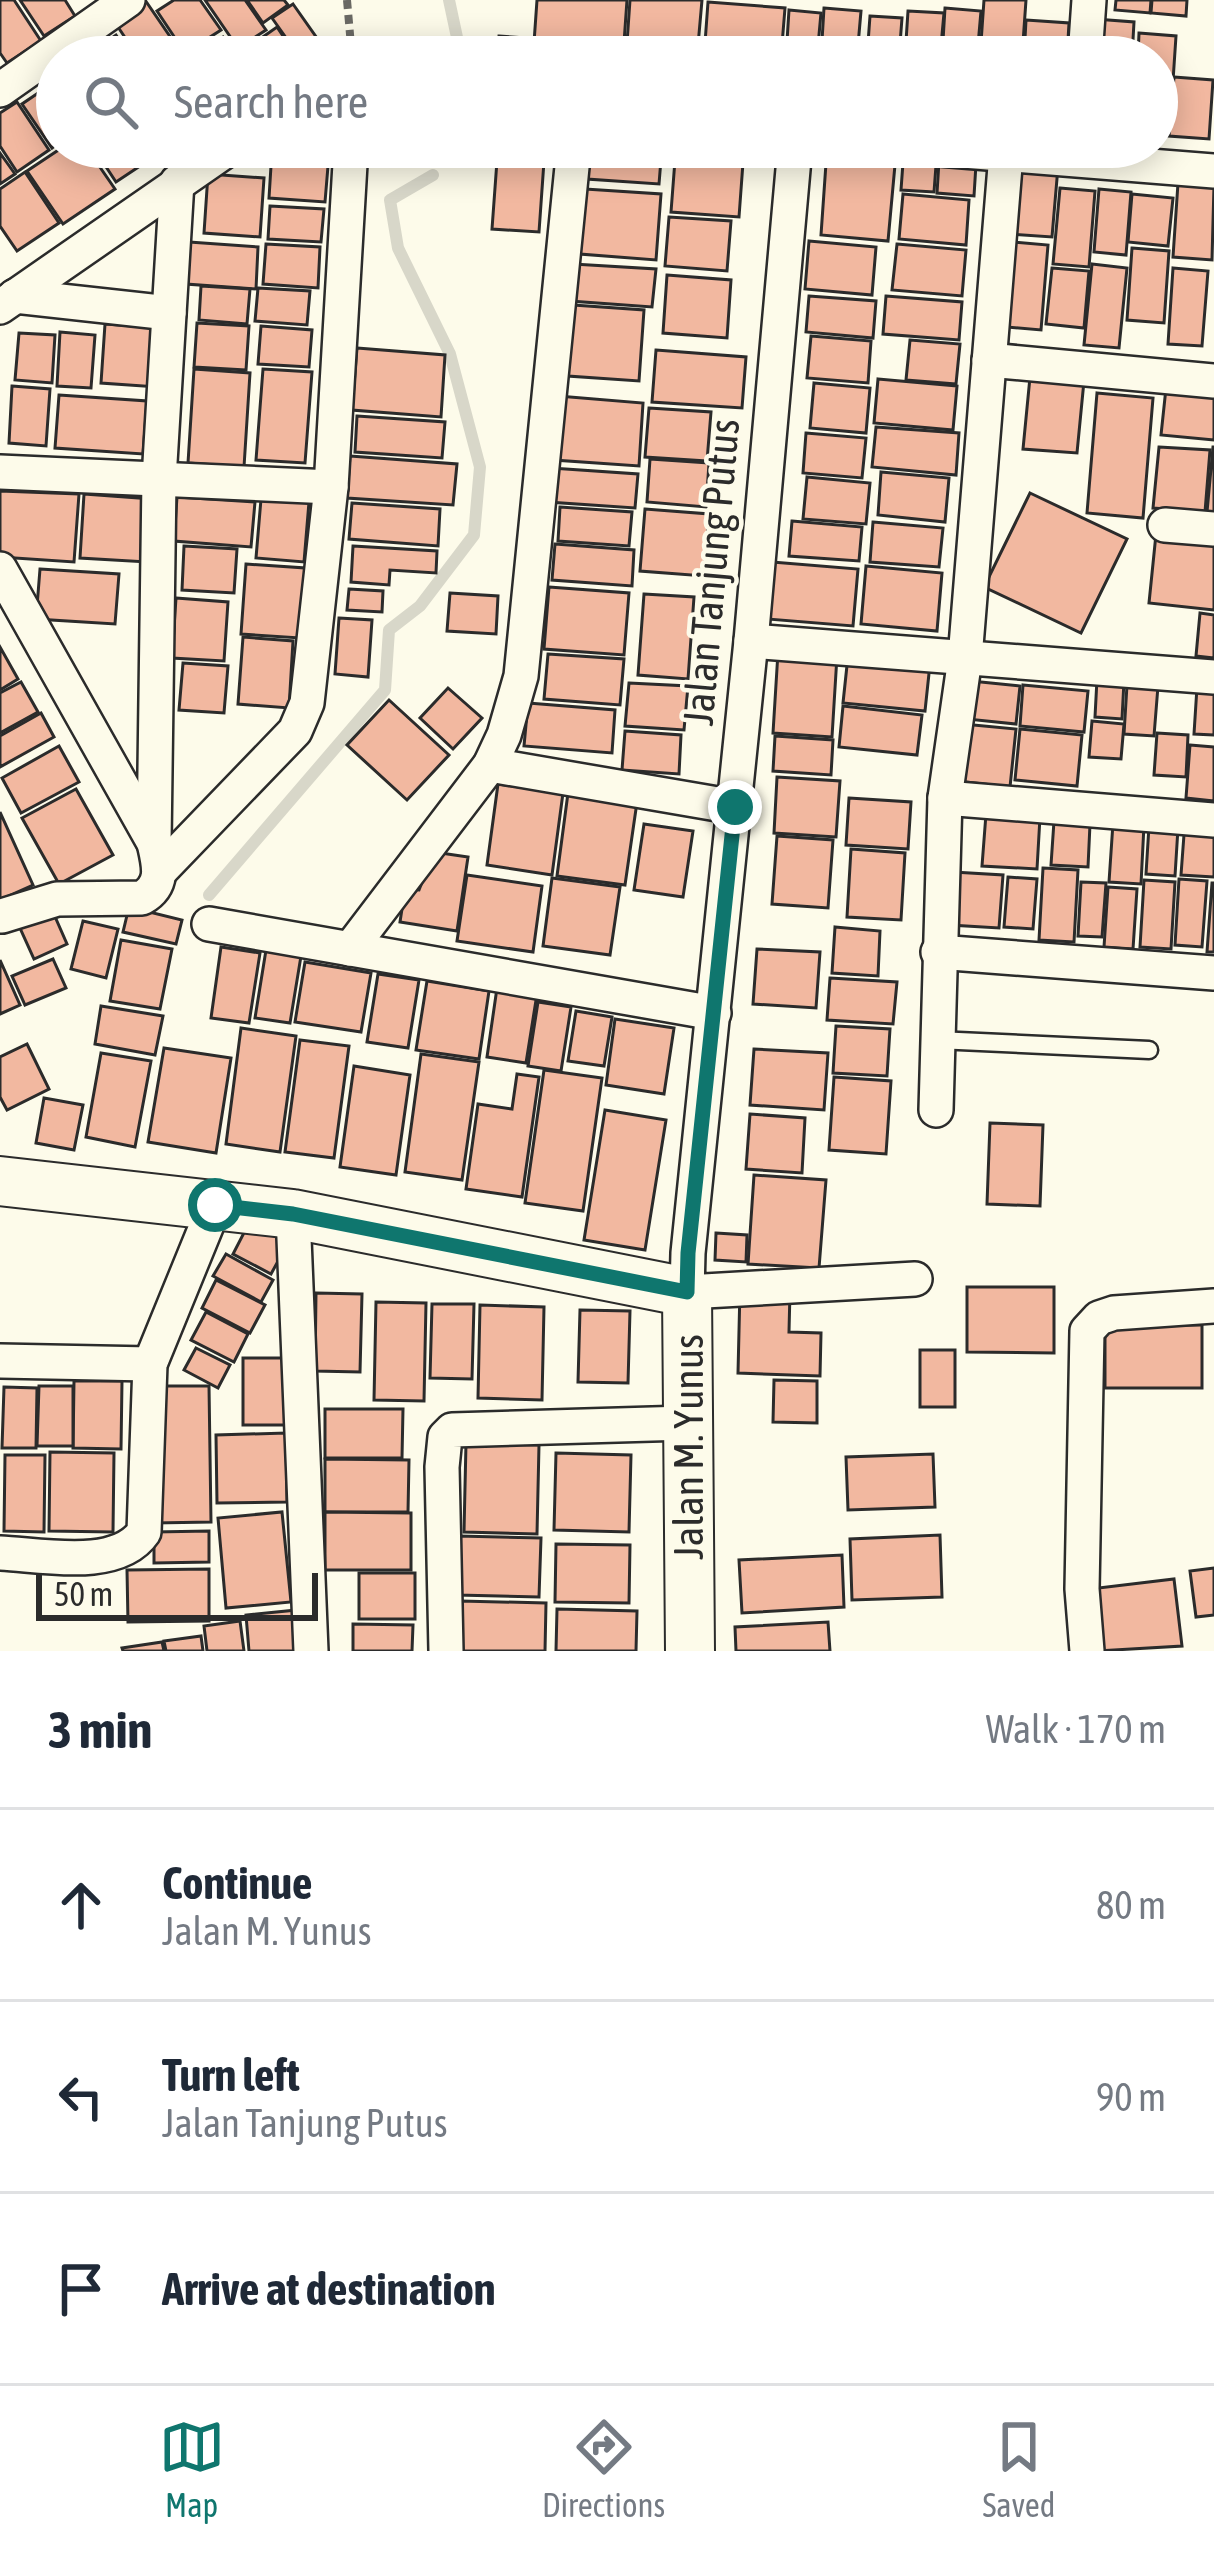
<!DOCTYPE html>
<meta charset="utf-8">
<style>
body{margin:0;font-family:"Asap Condensed",sans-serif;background:#f2f2f3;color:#1f2937}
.scale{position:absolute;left:36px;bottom:30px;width:282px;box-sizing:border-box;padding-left:12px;border:6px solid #2b2b2b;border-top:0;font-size:33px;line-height:42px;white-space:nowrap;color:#2b2b2b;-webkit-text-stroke:9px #fdfbea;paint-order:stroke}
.stop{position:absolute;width:36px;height:36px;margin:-27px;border:9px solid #0f766e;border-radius:50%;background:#fff}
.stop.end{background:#0f766e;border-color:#fff;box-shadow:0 3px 12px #0008}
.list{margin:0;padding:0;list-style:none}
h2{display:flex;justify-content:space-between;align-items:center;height:156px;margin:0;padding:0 48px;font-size:51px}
h2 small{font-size:39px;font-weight:400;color:#747a83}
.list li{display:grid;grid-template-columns:78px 1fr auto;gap:36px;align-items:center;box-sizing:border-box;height:192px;padding:0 48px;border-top:3px solid #e0e1e3}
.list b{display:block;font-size:45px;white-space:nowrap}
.list p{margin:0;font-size:39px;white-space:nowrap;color:#747a83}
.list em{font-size:39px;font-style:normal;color:#747a83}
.icon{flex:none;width:66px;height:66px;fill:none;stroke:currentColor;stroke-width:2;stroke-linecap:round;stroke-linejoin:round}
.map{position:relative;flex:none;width:1214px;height:1651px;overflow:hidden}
.search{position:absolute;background:#fff;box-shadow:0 6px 30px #0003;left:36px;right:36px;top:36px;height:132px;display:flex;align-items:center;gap:30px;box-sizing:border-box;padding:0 42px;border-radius:66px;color:#747a83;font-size:45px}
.sheet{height:732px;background:#fff}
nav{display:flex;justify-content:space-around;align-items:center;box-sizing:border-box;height:168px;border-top:3px solid #e0e1e3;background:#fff;font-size:33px;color:#747a83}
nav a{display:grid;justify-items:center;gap:6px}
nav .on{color:#0f766e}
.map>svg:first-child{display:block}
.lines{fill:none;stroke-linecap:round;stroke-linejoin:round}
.stream{stroke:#d8d7c9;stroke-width:12}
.building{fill:#f2b8a0;stroke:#2b2b2b;stroke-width:3}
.lane-casing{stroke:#2b2b2b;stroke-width:21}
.street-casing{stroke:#2b2b2b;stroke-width:38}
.secondary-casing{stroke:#2b2b2b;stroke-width:52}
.path{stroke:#6a6964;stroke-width:8;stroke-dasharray:9 6;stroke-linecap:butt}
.lane{stroke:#fdfbea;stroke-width:16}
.street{stroke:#fdfbea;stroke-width:33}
.secondary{stroke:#fdfbea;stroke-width:48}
.route{stroke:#0f766e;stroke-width:15}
.labels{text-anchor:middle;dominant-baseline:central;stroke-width:9;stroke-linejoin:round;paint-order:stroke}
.street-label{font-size:42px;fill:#2b2b2b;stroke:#fdfbea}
</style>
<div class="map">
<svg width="1214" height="1651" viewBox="0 0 1214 1651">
<rect width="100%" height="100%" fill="#fdfbea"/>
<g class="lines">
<g class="stream">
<path d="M449 0 458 42"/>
<path d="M209 895 385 690 389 630 420 606 474 535 480 467 450 354 398 248 390 200 433 175"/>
</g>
</g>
<g class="building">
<path d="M0 0H14L41 41 7 63 0 53Z"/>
<path d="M20 0H65L75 16 44 36Z"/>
<path d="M145 0 184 57H138L114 21Z"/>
<path d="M174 0H200L221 30 185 53 157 11Z"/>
<path d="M205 0H245L266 30 238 48Z"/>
<path d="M247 0H284L288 5 263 23Z"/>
<path d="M537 0H627L623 57H533Z"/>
<path d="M630 0H702L697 57H626Z"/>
<path d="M984 0H1026L1022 57H980Z"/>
<path d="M1116 0H1151L1150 13 1115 10Z"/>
<path d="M1152 0H1187L1186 16 1151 13Z"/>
<path d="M708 2 785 8 781 57H704Z"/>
<path d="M293 4 319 41 299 56 272 18Z"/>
<path d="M824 8 861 11 857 57H821Z"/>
<path d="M945 8 981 11 977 57H942Z"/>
<path d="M789 10 821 13 817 57H786Z"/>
<path d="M908 11 944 13 940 57H905Z"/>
<path d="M870 16 902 18 899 57H867Z"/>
<path d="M1095 19 1134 22 1132 57H1093Z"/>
<path d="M1026 20 1069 23 1067 57H1024Z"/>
<path d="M277 27 297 57H239L237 55Z"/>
<path d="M1139 33 1176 36 1171 111 1157 110V57H1138Z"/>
<path d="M116 35 131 57H84Z"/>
<path d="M499 36 525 38 524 57H498Z"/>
<path d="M223 37 237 57H195Z"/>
<path d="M1174 77 1213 80 1209 139 1169 136Z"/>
<path d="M47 87 57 100V144L52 148 22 104Z"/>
<path d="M17 102 49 150 17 172 0 146V113Z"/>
<path d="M63 147H86L115 189 63 224 27 171Z"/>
<path d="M93 147H145L152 158 116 182Z"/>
<path d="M498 147H545L539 232 492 229Z"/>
<path d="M589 147H662L659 184 587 179Z"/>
<path d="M676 147 744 149 739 217 671 212Z"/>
<path d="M827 149 896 154 888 241 821 235Z"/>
<path d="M904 149 937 152 934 192 901 190Z"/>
<path d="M272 150 329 154 325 202 269 198Z"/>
<path d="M0 153 15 174 0 184Z"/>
<path d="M939 161 976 164 974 196 937 193Z"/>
<path d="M1014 164 1058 167 1052 237 1008 234Z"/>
<path d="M25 172 59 223 17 251 0 226V189Z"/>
<path d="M208 174 264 178 260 237 204 233Z"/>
<path d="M1178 183 1214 185 1212 260 1173 257Z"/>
<path d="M1060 188 1095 191 1089 267 1053 264Z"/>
<path d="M585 189 661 194 656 260 580 254Z"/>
<path d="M1099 189 1131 192 1126 255 1094 252Z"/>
<path d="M903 194 969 200 966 245 899 239Z"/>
<path d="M1132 194 1173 198 1168 246 1128 242Z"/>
<path d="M270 206 324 209 321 242 268 239Z"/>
<path d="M669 217 731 221 727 271 665 266Z"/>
<path d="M809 241 876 247 872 295 805 289Z"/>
<path d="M1003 241 1048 245 1041 330 995 326Z"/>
<path d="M189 242 258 247 256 289 186 284Z"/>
<path d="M266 244 320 247 318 288 263 284Z"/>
<path d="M897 244 966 250 962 296 892 290Z"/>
<path d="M1132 248 1169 251 1164 323 1127 320Z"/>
<path d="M573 264 656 269 652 307 570 301Z"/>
<path d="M1092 264 1127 268 1119 348 1084 345Z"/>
<path d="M1052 268 1089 271 1084 328 1046 324Z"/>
<path d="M1173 268 1208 271 1202 346 1168 344Z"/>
<path d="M667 275 731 280 727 338 663 333Z"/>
<path d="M201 286 250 289 247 324 199 320Z"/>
<path d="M258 288 310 291 307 325 255 321Z"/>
<path d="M809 296 876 301 873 338 806 332Z"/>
<path d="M886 296 962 302 959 340 883 334Z"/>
<path d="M573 305 644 310 639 381 568 376Z"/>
<path d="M197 323 249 326 246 370 194 367Z"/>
<path d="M105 324 161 328 157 387 101 383Z"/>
<path d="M261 326 312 330 309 367 258 364Z"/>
<path d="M60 332 95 335 91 388 57 386Z"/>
<path d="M19 333 55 335 52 383 15 380Z"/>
<path d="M811 336 871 341 868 383 807 378Z"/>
<path d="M910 340 960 344 956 384 906 380Z"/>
<path d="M357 348 445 355 441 417 352 410Z"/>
<path d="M656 350 746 357 742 408 652 402Z"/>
<path d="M194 369 250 373 244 467 188 463Z"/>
<path d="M263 369 312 372 305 463 256 460Z"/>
<path d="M1030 377 1084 381 1077 453 1023 449Z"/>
<path d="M878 379 957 386 953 430 874 423Z"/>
<path d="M814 383 870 388 866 433 810 428Z"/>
<path d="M12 386 50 389 46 446 9 443Z"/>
<path d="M1166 388 1214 392V440L1161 435Z"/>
<path d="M1097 393 1153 398 1143 518 1087 513Z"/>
<path d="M59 395 147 401 143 454 55 448Z"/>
<path d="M558 396 643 403 639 466 554 460Z"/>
<path d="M649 408 711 412 707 461 645 457Z"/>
<path d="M357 416 445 422 442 458 355 452Z"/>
<path d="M876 427 959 433 956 475 872 467Z"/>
<path d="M806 433 866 438 862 478 803 473Z"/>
<path d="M1159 447 1210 450 1205 512 1153 508Z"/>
<path d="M1213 447H1214V512H1207Z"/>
<path d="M350 456 457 464 453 505 347 498Z"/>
<path d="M650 459 709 463 706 507 647 502Z"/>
<path d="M551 468 638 474 635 508 548 502Z"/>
<path d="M881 472 949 478 945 522 878 515Z"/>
<path d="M807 477 870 483 866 524 803 519Z"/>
<path d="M0 491 79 494 74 562 0 557Z"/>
<path d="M1030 493 1127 539 1081 633 984 587Z"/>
<path d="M84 494 152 499 147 562 80 558Z"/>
<path d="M177 497 255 502 251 547 174 541Z"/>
<path d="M261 499 309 502 304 562 256 558Z"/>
<path d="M352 503 440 509 438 546 349 539Z"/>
<path d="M560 507 632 512 629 546 558 541Z"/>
<path d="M645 509 709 514 704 576 640 571Z"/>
<path d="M792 521 862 527 859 561 789 556Z"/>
<path d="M873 522 943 528 939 567 870 562Z"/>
<path d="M1156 534 1214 539V610L1149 603Z"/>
<path d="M555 544 634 550 632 586 552 580Z"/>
<path d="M184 546 237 549 234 593 182 590Z"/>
<path d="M353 546 437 551 436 573 390 570 389 585 351 582Z"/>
<path d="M772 562 858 569 853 626 767 619Z"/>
<path d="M246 564 305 568 300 638 241 634Z"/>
<path d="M866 566 942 573 937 631 861 624Z"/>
<path d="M40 569 119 574 115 624 36 619Z"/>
<path d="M549 587 629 593 624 655 544 649Z"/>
<path d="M349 589 383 591 382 612 347 610Z"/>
<path d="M450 593 498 596 496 634 447 631Z"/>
<path d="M644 594 694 597 688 679 638 675Z"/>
<path d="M176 598 228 602 224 661 172 658Z"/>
<path d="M1200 613 1214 615V658L1196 656Z"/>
<path d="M339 618 372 620 368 677 335 674Z"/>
<path d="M243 637 293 641 289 708 238 704Z"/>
<path d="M0 647 18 679 0 690Z"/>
<path d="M778 652 837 656 832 737 773 733Z"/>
<path d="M548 654 624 659 620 705 544 699Z"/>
<path d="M848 656 930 664 925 711 843 703Z"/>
<path d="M183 663 228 666 224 713 179 710Z"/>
<path d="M1097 679 1124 681 1122 719 1095 717Z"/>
<path d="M971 681 1020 686 1016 724 967 719Z"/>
<path d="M21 682 38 712 0 733V693Z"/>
<path d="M629 683 688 686 684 730 625 726Z"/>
<path d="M1023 685 1088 691 1084 732 1020 726Z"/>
<path d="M1127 685 1158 686 1154 736 1124 734Z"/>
<path d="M1197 687 1214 688V735L1194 734Z"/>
<path d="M448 688 482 718 453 749 420 718Z"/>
<path d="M389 700 449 755 407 800 347 745Z"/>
<path d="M528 703 615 710 612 753 524 746Z"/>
<path d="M843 706 922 715 917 755 839 747Z"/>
<path d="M41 713 54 737 0 767V736Z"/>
<path d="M1092 721 1124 724 1121 759 1089 757Z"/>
<path d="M963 724 1016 729 1010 787 957 781Z"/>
<path d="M1020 729 1082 735 1077 786 1015 780Z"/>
<path d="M625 731 681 735 679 774 622 770Z"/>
<path d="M1157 733 1188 735 1186 777 1154 775Z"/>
<path d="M775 736 833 740 831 775 773 771Z"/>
<path d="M1190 745 1214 747V801L1186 798Z"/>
<path d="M59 746 79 782 21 813 2 778Z"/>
<path d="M777 777 840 781 836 837 774 833Z"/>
<path d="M498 784 563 793 552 875 487 865Z"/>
<path d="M76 789 113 855 59 884 22 818Z"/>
<path d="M568 793 637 802 625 885 557 876Z"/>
<path d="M849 798 911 802 908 849 846 845Z"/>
<path d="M0 812 33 885 0 900Z"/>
<path d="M986 814 1040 817 1037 869 982 866Z"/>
<path d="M1054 821 1090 824 1088 867 1051 865Z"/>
<path d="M1185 821 1214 823V877L1181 875Z"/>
<path d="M1113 823 1144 825 1141 884 1109 882Z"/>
<path d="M644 824 693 831 683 897 634 890Z"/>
<path d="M1149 826 1178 828 1175 876 1146 874Z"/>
<path d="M777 836 833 840 828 908 772 904Z"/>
<path d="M851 849 905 853 901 920 847 917Z"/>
<path d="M434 852 468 857 457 931 400 922 405 889 419 890Z"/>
<path d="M1043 868 1078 870 1074 942 1039 940Z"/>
<path d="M953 872 1003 875 999 928 950 925Z"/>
<path d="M467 875 542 886 533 952 457 941Z"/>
<path d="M1008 877 1037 879 1033 929 1004 927Z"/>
<path d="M552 878 620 887 610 955 543 946Z"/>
<path d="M1179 879 1207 881 1202 947 1175 945Z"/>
<path d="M1144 880 1175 882 1171 949 1140 947Z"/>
<path d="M1081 882 1106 883 1102 937 1078 936Z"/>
<path d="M1212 883H1214V952H1207Z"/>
<path d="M1108 887 1137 889 1133 949 1104 947Z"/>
<path d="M49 903 67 944 34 959 15 917Z"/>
<path d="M129 907 182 920 176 944 123 932Z"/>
<path d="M83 921 118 929 106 978 71 969Z"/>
<path d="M835 927 880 931 878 976 832 973Z"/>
<path d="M121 940 172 949 160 1009 110 1001Z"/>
<path d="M221 947 260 953 249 1023 211 1018Z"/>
<path d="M757 949 820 952 816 1008 753 1004Z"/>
<path d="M266 950 301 956 290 1023 255 1018Z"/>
<path d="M53 959 66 988 25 1005 12 976Z"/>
<path d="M0 960 20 1005 0 1014Z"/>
<path d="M305 962 371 973 361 1032 295 1022Z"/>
<path d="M378 974 419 980 408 1048 367 1042Z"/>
<path d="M830 978 897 982 893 1024 827 1020Z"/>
<path d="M427 981 489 991 479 1059 416 1050Z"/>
<path d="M497 988 537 994 526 1063 487 1057Z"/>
<path d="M538 1002 571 1007 561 1071 528 1066Z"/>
<path d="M101 1006 163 1016 155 1055 95 1044Z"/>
<path d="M576 1011 612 1017 604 1066 568 1061Z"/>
<path d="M615 1019 674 1028 664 1094 606 1085Z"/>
<path d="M836 1026 890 1029 887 1076 833 1073Z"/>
<path d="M241 1028 296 1036 280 1152 226 1144Z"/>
<path d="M300 1040 349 1046 334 1158 285 1152Z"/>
<path d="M27 1044 49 1089 7 1110 0 1097V1057Z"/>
<path d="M164 1048 231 1058 216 1153 148 1142Z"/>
<path d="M754 1049 828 1053 824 1110 750 1105Z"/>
<path d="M101 1053 151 1061 135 1147 86 1137Z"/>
<path d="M421 1054 479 1062 462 1180 405 1172Z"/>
<path d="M354 1066 410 1075 396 1175 340 1167Z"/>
<path d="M544 1070 602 1078 583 1211 525 1203Z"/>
<path d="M517 1074 539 1077 522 1197 466 1189 478 1104 512 1109Z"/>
<path d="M834 1077 891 1081 886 1154 829 1150Z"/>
<path d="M44 1098 83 1105 74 1150 36 1143Z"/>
<path d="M605 1110 666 1120 645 1250 584 1240Z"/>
<path d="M750 1114 805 1118 802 1173 746 1169Z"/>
<path d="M990 1123 1043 1125 1040 1206 987 1204Z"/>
<path d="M754 1175 826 1180 819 1268 748 1264Z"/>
<path d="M249 1223 288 1243 271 1274 233 1254Z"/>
<path d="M716 1233 747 1235 746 1262 715 1260Z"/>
<path d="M226 1254 273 1280 261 1302 213 1276Z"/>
<path d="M216 1280 265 1305 250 1333 202 1308Z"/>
<path d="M967 1287H1054V1353L967 1352Z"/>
<path d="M740 1289 790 1291 789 1332 821 1333 820 1376 738 1373Z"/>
<path d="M316 1293 362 1294 360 1372 315 1371Z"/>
<path d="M376 1302 426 1303 424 1401 374 1400Z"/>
<path d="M432 1304H474L472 1379 430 1378Z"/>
<path d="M480 1305 544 1307 542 1400 478 1398Z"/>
<path d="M580 1310 630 1311 628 1383 578 1382Z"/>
<path d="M206 1312 248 1334 234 1362 191 1340Z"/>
<rect x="1105" y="1325" width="97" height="63"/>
<path d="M196 1348 230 1365 218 1388 184 1370Z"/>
<rect x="920" y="1350" width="35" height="57"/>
<rect x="243" y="1358" width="44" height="67"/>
<path d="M774 1380 817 1381V1423L773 1422Z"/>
<path d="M74 1381H122L121 1449 73 1448Z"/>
<path d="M39 1386H73V1446H37Z"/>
<path d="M152 1386H209L211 1522 154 1523Z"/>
<path d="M4 1387 37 1388 36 1448H2Z"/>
<path d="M325 1409H403L402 1458H325Z"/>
<path d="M286 1433 287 1502 217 1503 216 1435Z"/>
<path d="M466 1443 539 1445 537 1534 464 1532Z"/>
<path d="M50 1452 114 1453 113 1532 49 1531Z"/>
<path d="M556 1453 631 1455 629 1532 554 1530Z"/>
<path d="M933 1454 935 1507 848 1510 846 1457Z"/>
<path d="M5 1455H45L44 1532 4 1531Z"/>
<path d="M325 1459 409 1460 408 1512H325Z"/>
<path d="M282 1512 291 1602 226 1608 218 1518Z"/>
<path d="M325 1512 411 1513V1570H325Z"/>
<path d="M209 1531V1562L154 1563V1532Z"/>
<path d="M940 1535 942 1597 852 1600 850 1539Z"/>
<path d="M458 1536 541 1538 539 1597 457 1595Z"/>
<path d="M556 1544 630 1545 629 1603 555 1602Z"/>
<path d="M842 1555 844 1607 742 1613 739 1560Z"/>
<path d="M1214 1568V1615L1196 1617 1190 1571Z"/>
<path d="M209 1569V1621L128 1622 127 1570Z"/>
<rect x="359" y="1573" width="56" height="46"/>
<path d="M1174 1579 1182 1646 1097 1651 1090 1589Z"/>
<path d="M460 1601 546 1603 545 1651H459Z"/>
<path d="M557 1609 637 1611 636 1651H556Z"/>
<path d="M297 1610 301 1651H249L246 1615Z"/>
<path d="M240 1621 244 1651H207L204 1626Z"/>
<path d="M828 1622 830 1651H736L735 1627Z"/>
<path d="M353 1624 413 1625 412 1651H353Z"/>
<path d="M201 1636 203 1651H166L164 1641Z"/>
<path d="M162 1642 164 1651H123L122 1648Z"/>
</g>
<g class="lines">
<defs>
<path id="lane" d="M937 1040 1149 1050"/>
<g id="street">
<path d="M1085 57 1089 0"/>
<path d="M0 90 128 0"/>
<path d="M795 147 751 641 688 1253 687 1292 915 1279"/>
<path d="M913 147 1214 171"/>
<path d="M15 296 169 313"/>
<path d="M0 307 231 147"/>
<path d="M989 360 1214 381"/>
<path d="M0 472 331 487"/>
<path d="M1165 525 1214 529"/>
<path d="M0 569 154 843C159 865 165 885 142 898L57 899 2 916"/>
<path d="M751 641 1214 677"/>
<path d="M490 765 735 807"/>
<path d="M945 798 1214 820"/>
<path d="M154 843 159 479 177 182"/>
<path d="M161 870 295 731 307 703 331 487 351 147"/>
<path d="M209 924 714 1013"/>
<path d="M350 949 490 765 504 735 521 676 574 147"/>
<path d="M938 952 1214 973"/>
<path d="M936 1110 945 798 965 658 1006 154"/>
<path d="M293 1214 311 1651"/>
<path d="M0 1361 150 1364"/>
<path d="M0 1553C43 1555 117 1571 144 1532L150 1364 215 1205"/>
<path d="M446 1651 442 1467 445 1437 452 1430 686 1423"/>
<path d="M1087 1651 1082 1589 1087 1331 1099 1318 1114 1313 1214 1306"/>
</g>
<path id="secondary" d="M0 1181 293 1214 687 1292 690 1651"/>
</defs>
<use href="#lane" class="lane-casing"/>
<use href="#street" class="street-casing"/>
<use href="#secondary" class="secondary-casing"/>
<path class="path" d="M347 0 352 57"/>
<use href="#lane" class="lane"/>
<use href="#street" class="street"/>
<use href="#secondary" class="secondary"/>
</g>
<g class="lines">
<path class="route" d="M215 1205 293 1214 687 1292 688 1253 735 807"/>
</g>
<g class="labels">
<g class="street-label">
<text transform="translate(711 572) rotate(-85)">Jalan Tanjung Putus</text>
<text transform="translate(688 1447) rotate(-90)">Jalan M. Yunus</text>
</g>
</g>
</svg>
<div class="scale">50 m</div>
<div class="stop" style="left:215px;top:1205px"></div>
<div class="stop end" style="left:735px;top:807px"></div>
<div class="search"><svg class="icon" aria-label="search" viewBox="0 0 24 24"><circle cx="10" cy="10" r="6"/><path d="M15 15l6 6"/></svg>Search here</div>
</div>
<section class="sheet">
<h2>3 min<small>Walk · 170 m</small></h2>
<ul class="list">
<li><svg class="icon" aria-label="ahead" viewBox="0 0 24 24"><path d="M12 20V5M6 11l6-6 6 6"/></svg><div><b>Continue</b><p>Jalan M. Yunus</p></div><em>80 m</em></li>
<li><svg class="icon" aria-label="left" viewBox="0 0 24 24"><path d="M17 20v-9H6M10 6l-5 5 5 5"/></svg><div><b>Turn left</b><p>Jalan Tanjung Putus</p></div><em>90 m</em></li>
<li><svg class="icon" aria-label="arrive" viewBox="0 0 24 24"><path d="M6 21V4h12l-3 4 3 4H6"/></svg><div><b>Arrive at destination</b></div></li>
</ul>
</section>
<nav>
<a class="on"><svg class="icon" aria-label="map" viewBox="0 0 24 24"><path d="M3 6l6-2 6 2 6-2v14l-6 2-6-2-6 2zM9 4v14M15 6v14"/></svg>Map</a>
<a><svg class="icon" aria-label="directions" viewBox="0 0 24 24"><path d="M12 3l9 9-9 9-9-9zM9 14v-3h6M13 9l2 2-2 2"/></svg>Directions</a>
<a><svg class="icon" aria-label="saved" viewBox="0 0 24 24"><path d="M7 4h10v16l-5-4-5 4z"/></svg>Saved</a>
</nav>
